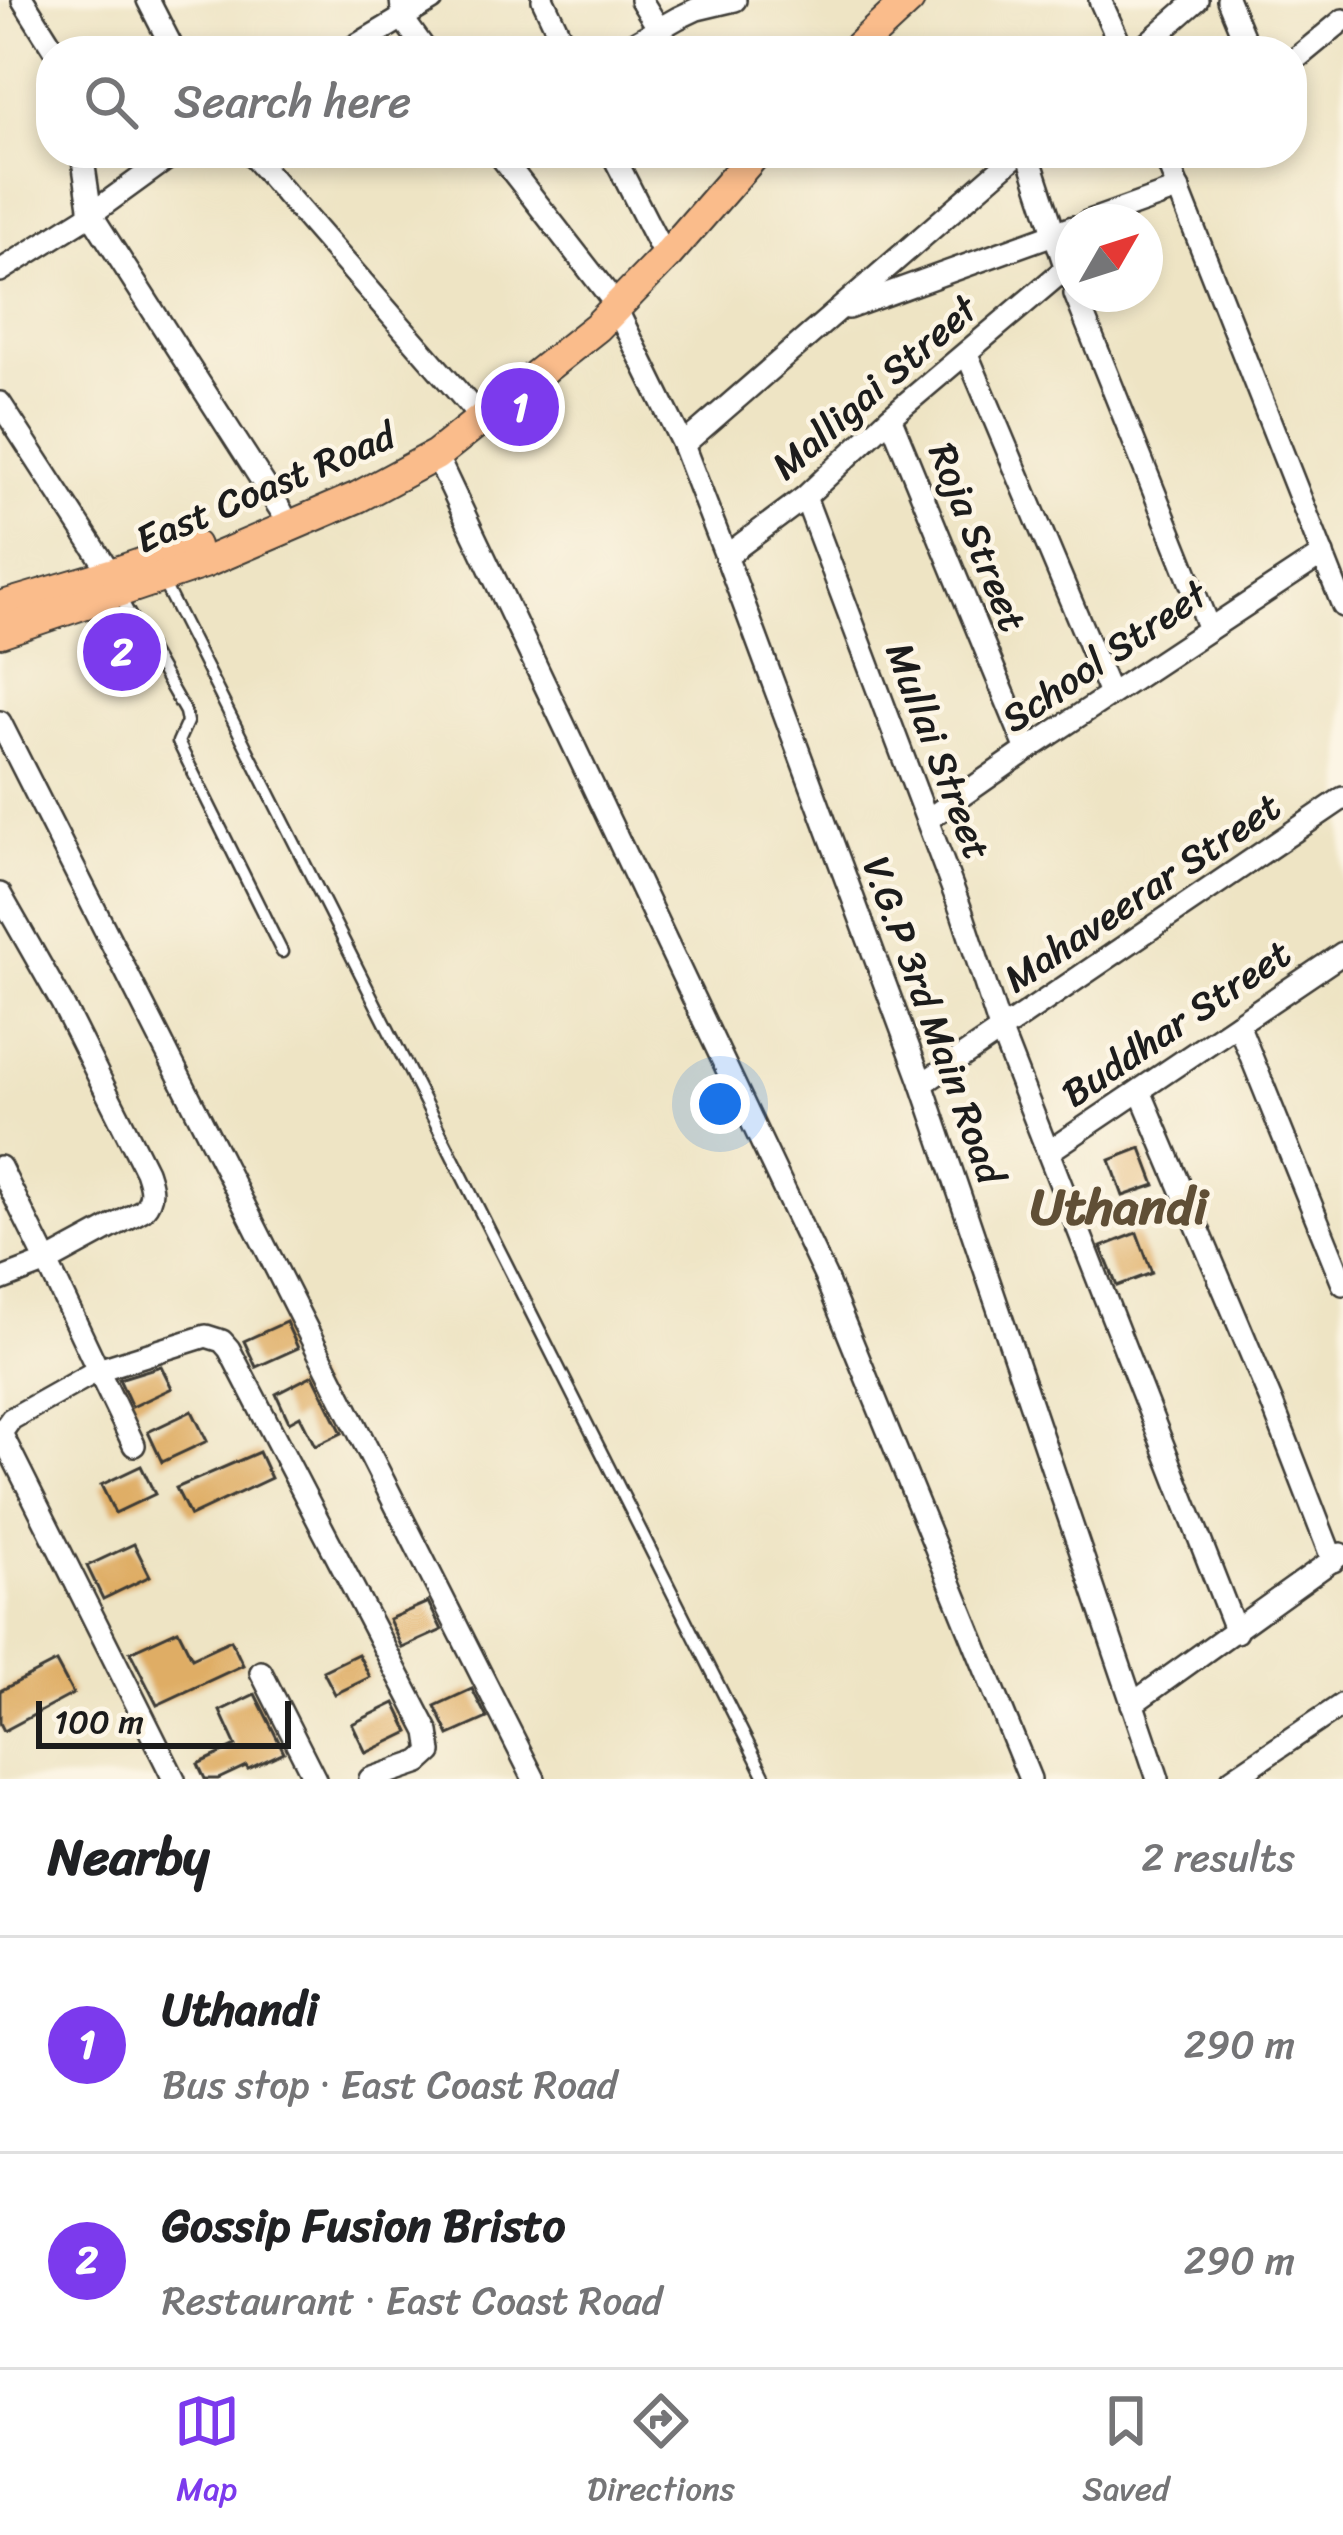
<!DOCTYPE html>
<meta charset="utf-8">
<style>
body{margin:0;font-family:Sriracha,sans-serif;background:#f6f6f6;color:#202124}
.compass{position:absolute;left:1055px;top:204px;width:108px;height:108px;border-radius:50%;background:#fff;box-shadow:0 6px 18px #0003;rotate:51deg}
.scale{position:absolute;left:36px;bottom:30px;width:255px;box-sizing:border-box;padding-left:12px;border:6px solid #1c1c1c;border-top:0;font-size:33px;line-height:42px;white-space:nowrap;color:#1c1c1c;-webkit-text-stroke:9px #fcf5e5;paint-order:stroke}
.you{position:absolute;left:720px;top:1104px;width:42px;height:42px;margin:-30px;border:9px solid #fff;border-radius:50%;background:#1a73e8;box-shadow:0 0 0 18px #1a73e833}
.badge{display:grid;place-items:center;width:78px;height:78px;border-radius:50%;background:#7c3aed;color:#fff;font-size:39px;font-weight:700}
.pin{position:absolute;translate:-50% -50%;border:6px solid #fff;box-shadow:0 3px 12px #0006}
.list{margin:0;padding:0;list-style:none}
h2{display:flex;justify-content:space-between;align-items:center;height:156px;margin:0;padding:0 48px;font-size:51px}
h2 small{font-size:39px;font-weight:400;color:#757577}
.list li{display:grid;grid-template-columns:78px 1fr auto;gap:36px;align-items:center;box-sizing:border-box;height:216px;padding:0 48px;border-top:3px solid #e0e0e0}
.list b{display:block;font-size:45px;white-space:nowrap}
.list p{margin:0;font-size:39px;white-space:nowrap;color:#757577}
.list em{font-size:39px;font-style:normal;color:#757577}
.icon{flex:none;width:66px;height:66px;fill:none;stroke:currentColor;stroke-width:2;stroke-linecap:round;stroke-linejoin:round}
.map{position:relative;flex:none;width:1343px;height:1779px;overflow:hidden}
.search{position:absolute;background:#fff;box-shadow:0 6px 18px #0003;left:36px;right:36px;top:36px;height:132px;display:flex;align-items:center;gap:30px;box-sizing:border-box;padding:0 42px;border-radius:48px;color:#757577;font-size:45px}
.sheet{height:588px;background:#fff}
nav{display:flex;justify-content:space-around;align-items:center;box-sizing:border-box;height:168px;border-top:3px solid #e0e0e0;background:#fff;font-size:33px;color:#757577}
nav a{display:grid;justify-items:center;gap:6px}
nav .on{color:#7c3aed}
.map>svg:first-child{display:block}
.building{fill:#dfad65}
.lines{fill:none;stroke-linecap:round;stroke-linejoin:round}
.lane-casing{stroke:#3c3a35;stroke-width:15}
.street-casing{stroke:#3c3a35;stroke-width:26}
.primary-casing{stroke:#3c3a35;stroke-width:34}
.lane{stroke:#fff;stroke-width:10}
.street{stroke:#fff;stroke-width:21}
.primary{stroke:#fabc8b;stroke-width:30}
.labels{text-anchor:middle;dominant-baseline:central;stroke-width:9;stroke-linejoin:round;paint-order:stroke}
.street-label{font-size:39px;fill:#1c1c1c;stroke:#fcf5e5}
.district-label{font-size:51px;font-weight:bold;fill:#604f36;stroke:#fcf5e5}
</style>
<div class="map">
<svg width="1343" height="1779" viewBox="0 0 1343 1779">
<rect width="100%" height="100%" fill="#fcf5e5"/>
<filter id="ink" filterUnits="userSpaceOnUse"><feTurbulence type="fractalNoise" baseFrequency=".00833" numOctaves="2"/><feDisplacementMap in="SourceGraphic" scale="24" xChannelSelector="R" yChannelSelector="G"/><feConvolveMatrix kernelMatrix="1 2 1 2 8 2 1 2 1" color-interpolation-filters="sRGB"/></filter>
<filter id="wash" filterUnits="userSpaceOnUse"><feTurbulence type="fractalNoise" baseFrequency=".004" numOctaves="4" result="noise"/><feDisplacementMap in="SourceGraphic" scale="48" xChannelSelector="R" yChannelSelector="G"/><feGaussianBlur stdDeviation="2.7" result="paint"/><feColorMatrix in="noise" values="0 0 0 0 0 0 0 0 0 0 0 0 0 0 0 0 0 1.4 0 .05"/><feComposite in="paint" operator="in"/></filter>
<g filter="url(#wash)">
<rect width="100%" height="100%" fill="#eee4c4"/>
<g id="blocks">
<g class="building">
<path d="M1141 1148 1155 1185 1123 1196 1110 1160Z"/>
<path d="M1137 1233 1152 1273 1117 1286 1101 1247Z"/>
<path d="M286 1322 298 1348 256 1367 244 1341Z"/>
<path d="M161 1366 172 1388 132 1407 119 1379Z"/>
<path d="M313 1375 342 1433 315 1446 300 1416 289 1422 276 1394Z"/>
<path d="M192 1411 207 1441 162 1462 148 1432Z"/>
<path d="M259 1452 271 1478 190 1516 176 1488Z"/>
<path d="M141 1466 155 1494 115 1513 101 1485Z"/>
<path d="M134 1544 150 1576 103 1599 87 1566Z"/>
<path d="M428 1602 442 1630 402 1648 389 1619Z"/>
<path d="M178 1630 192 1658 231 1640 243 1665 157 1705 130 1652Z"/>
<path d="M358 1654 370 1677 335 1694 323 1671Z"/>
<path d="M56 1662 73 1694 4 1731 0 1723V1691Z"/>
<path d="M472 1689 487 1718 449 1735 435 1706Z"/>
<path d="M255 1694 284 1752 248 1769 246 1766 218 1779H205L198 1764 236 1746 220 1711Z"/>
<path d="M395 1703 409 1732 366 1753 352 1724Z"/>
</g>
</g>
</g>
<g filter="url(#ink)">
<use href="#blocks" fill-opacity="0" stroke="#3c3a35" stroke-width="3"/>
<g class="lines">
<defs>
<g id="lane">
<path d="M163 582 766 1779"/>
<path d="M118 594 185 712 187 722 178 742 282 952"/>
</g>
<g id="street">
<path d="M23 0 55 51"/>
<path d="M148 0 174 51"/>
<path d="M401 0 403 19 426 51"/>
<path d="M543 0 567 51"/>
<path d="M641 0 659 29"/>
<path d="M1100 0 1123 51"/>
<path d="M1228 0 1249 51"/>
<path d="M347 51 432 0"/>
<path d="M620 51 678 18 697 9 735 0"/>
<path d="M1139 51 1197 0"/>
<path d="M1292 62 1343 20"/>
<path d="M82 153 91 214 282 512"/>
<path d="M250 153 473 409"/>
<path d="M498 153 611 298 683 445 726 556 922 1084 1158 1779"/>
<path d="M612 153 660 247"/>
<path d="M1028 153 1069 278"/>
<path d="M1164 153 1343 606"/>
<path d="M1087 222 1179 189"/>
<path d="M0 271 91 214 175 153"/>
<path d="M1075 294 1209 629"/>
<path d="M848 308 1073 227"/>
<path d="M967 354 1110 694"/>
<path d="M0 403 111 574"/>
<path d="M890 417 1027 750"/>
<path d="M683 445 1019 153"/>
<path d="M436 455 825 1276 1030 1779"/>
<path d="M805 497 962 913 1001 1032 1236 1632"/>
<path d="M726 556 805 497 890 417 1065 269"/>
<path d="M0 722 534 1779"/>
<path d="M927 820 1027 750 1323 554"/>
<path d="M0 894 62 1003 146 1171C151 1186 155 1197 143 1210L47 1262 98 1370 206 1336 222 1341 229 1349 428 1732 431 1752 420 1762 370 1779"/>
<path d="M1238 1024 1343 1284"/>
<path d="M922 1084 1343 798"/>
<path d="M1140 1091 1271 1401 1333 1561"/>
<path d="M1048 1152 1343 953"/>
<path d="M0 1167 47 1262 0 1280"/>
<path d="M134 1445 98 1370 11 1419 1 1433 174 1779"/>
<path d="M261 1672 315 1779"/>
<path d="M1132 1704 1341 1554"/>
<path d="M1232 1779 1343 1704"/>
</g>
<g id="primary">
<path d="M854 51 909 0"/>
<path d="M0 607 111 574 194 546"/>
<path d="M0 632 204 563 358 497 436 455 597 327 668 254 756 153"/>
</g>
</defs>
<use href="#lane" class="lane-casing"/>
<use href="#street" class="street-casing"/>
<use href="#primary" class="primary-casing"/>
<use href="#lane" class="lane"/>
<use href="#street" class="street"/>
<use href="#primary" class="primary"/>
</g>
</g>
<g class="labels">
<g class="street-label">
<text transform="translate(874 387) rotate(-41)">Malligai Street</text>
<text transform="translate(265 487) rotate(-23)">East Coast Road</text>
<text transform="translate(978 537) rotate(68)">Roja Street</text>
<text transform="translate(1104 656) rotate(-34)">School Street</text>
<text transform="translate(939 751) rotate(69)">Mullai Street</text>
<text transform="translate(1142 892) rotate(-34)">Mahaveerar Street</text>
<text transform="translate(934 1020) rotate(70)">V.G.P 3rd Main Road</text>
<text transform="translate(1176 1023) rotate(-34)">Buddhar Street</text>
</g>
<g class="district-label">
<text x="1119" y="1207">Uthandi</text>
</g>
</g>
</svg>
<svg class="compass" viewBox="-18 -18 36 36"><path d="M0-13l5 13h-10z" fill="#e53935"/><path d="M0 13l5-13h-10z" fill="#757577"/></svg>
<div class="scale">100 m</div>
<div class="you"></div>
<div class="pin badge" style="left:520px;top:407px">1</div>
<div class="pin badge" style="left:122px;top:652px">2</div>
<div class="search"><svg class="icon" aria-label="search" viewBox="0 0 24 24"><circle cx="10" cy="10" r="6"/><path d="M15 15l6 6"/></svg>Search here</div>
</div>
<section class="sheet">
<h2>Nearby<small>2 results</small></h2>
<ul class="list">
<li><span class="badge">1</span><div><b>Uthandi</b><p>Bus stop · East Coast Road</p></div><em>290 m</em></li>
<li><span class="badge">2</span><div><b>Gossip Fusion Bristo</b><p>Restaurant · East Coast Road</p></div><em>290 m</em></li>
</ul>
</section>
<nav>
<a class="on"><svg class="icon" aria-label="map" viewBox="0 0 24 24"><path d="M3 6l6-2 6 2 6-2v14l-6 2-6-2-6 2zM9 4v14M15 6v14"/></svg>Map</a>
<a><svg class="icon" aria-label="directions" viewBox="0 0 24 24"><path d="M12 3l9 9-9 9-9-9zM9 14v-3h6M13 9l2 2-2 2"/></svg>Directions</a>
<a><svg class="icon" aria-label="saved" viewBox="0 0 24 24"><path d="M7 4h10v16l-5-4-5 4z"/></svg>Saved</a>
</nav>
